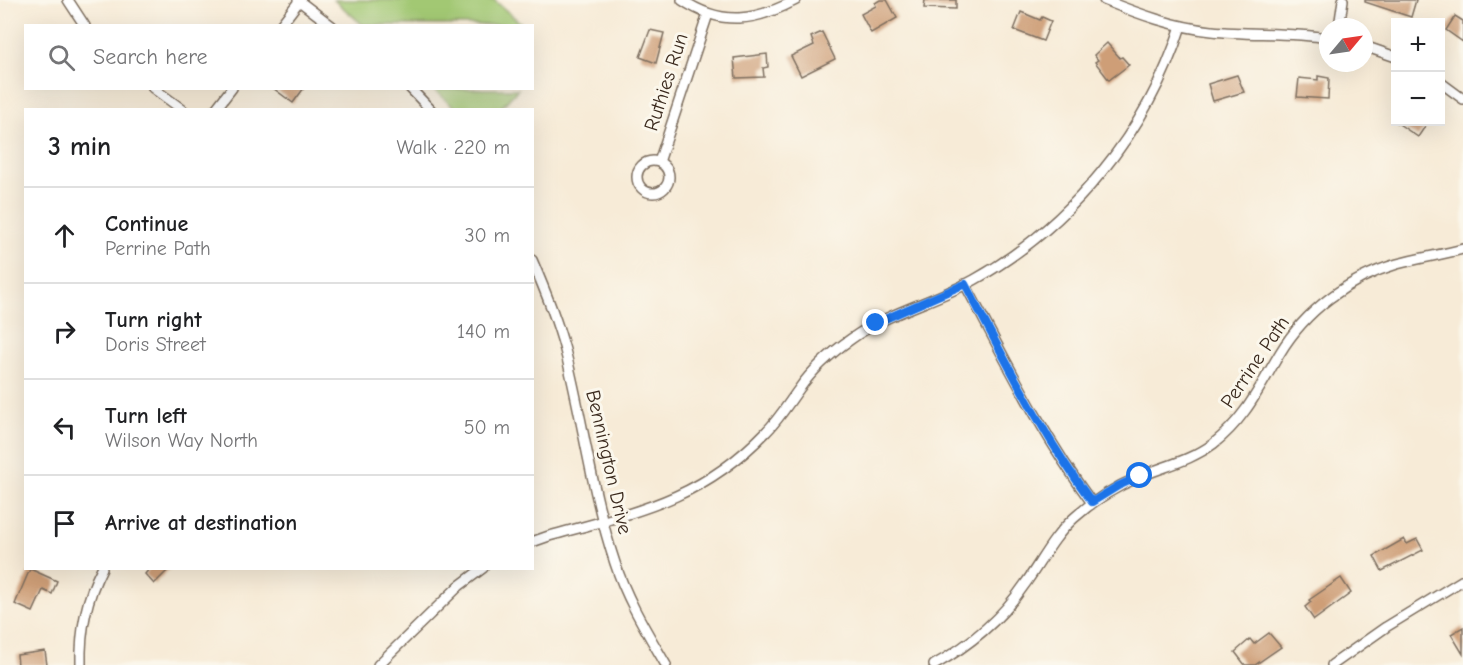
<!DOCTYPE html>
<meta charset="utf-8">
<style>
body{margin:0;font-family:"Comic Neue",sans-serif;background:#f2f2f2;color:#202124}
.controls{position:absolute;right:18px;top:18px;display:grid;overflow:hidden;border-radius:0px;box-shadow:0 6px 24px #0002}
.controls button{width:54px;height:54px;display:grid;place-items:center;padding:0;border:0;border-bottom:2px solid #e0e0e0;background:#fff;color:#202124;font:30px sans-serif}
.compass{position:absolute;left:1319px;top:18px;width:54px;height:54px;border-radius:50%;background:#fff;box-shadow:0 6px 24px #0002;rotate:61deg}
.stop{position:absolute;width:18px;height:18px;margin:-14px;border:4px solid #1a73e8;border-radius:50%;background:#fff}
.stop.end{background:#1a73e8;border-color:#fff;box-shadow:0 2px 6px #0008}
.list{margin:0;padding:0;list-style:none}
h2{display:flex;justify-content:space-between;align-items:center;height:78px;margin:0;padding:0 24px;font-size:26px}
h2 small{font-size:20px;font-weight:400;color:#757577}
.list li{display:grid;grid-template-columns:39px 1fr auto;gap:18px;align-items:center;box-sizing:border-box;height:96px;padding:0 24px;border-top:2px solid #e0e0e0}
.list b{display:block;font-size:22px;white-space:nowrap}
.list p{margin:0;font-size:20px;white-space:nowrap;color:#757577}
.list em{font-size:20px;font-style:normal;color:#757577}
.icon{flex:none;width:33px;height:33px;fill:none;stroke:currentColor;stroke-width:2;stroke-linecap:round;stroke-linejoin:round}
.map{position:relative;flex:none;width:1463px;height:665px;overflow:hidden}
.search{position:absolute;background:#fff;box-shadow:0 6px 24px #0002;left:24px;top:24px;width:510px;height:66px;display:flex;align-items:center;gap:15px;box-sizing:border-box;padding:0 21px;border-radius:0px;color:#757577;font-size:22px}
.panel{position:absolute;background:#fff;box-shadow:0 6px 24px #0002;left:24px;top:108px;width:510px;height:462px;border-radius:0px}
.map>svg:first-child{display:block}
.green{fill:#a2c873;stroke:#6e7948;stroke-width:1.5}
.building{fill:#ce9e77}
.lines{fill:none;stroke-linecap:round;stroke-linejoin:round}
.minor-casing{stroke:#7d6e5f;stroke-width:12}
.minor{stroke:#fff;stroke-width:9}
.route{stroke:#1a73e8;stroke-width:8}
.labels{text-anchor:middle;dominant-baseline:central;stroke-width:6;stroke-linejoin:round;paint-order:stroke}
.street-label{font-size:20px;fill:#3b2a1e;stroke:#fbf7ec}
</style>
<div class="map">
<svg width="1463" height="665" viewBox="0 0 1463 665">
<rect width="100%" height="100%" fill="#fbf7ec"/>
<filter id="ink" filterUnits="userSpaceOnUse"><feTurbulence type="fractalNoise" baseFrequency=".0167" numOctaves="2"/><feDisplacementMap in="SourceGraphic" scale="12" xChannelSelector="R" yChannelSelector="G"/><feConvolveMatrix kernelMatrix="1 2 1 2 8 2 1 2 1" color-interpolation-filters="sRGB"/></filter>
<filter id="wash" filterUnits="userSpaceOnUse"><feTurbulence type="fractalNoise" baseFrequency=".008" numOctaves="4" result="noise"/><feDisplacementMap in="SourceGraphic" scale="24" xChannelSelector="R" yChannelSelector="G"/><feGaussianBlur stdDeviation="1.35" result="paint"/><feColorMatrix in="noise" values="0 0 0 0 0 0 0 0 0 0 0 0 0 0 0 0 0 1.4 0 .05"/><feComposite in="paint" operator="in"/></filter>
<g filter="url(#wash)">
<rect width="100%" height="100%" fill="#f7ebd7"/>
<g class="green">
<path d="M334 0H494L523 25H363Z"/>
<path d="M433 89H518L499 110 456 109Z"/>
</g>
<g id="blocks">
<g class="building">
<path d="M880 0H887L897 18 871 33 861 14 876 6 875 3Z"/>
<path d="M925 0H956V9L924 8Z"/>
<path d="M1365 0H1416L1411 17 1365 2Z"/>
<path d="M1021 12 1040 20 1042 17 1051 21 1043 41 1014 30Z"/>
<path d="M1455 16 1463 21V42L1446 30Z"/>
<path d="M650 30 664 33 656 63 640 57Z"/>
<path d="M822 32 835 59 801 76 791 56 814 45 811 37Z"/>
<path d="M1107 43 1120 58 1122 57 1129 65 1109 80 1095 62 1098 60 1094 55Z"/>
<path d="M767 54 768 67 763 68 764 77 736 78 734 58Z"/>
<path d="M1237 75 1244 92 1213 101 1208 84Z"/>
<path d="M1318 76 1329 78 1328 99 1297 97 1299 78 1318 80Z"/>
<path d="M273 88H304L293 103Z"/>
<path d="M1396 122H1428L1418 137Z"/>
<path d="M1404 539 1407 544 1417 539 1423 550 1382 571 1374 556Z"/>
<path d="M150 568H170L154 584 145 574Z"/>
<path d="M30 569 57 581 52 594 43 590 33 612 15 604Z"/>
<path d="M1341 578 1351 593 1314 620 1305 607 1311 602 1309 600Z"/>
<path d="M1463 627V654L1451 634Z"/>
<path d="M1269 633 1281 647 1255 665H1245L1235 652 1250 639 1254 644Z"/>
<path d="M45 651 47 665H18L17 655Z"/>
</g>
</g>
</g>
<g filter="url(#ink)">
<use href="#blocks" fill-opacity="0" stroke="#7d6e5f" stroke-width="1.5"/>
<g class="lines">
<defs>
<g id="minor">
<path d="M68 0 85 26"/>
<path d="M298 0 332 26"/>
<path d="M682 0C722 27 756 21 796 0"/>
<path d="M1104 0C1139 14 1174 27 1212 31 1250 35 1289 32 1328 38"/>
<path d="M280 26 300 0"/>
<path d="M1339 27 1343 0"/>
<path d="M1364 46 1396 57"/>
<path d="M1440 82 1463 99"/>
<path d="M153 88 183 110"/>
<path d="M410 88 431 110"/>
<path d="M215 110 232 88"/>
<circle cx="653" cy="177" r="16"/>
<path d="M659 162 708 14"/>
<path d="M532 260C545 290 557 320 565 350 583 421 592 494 615 563 627 600 647 632 666 665"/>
<path d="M965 284C1005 359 1042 435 1092 503"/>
<path d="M532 542 549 536C636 512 701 500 766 432 779 419 788 404 799 389 813 369 831 353 851 339 888 312 934 302 974 280 1071 226 1148 131 1181 26"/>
<path d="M81 665C80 632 87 597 102 568"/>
<path d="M378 665 459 586 483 568"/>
<path d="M934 665C970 645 1002 618 1025 584 1041 562 1053 537 1074 518 1093 501 1115 487 1139 477 1164 466 1190 461 1213 444 1246 418 1259 388 1280 353 1305 311 1349 278 1397 264 1418 258 1441 255 1463 249"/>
<path d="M1332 665 1386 627 1463 580"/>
</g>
</defs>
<use href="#minor" class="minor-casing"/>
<use href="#minor" class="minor"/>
</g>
</g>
<g class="lines" filter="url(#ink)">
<path class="route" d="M876 323 965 284C1005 359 1042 435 1092 502L1118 486 1140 476"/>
</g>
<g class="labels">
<g class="street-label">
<text transform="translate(666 82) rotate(-72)">Ruthies Run</text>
<text transform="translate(1255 362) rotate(-56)">Perrine Path</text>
<text transform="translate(609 462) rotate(77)">Bennington Drive</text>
</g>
</g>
</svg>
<div class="controls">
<button>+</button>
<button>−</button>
</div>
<svg class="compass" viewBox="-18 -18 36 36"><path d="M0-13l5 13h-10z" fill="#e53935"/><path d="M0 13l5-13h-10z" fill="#757577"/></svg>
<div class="stop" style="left:1140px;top:476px"></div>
<div class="stop end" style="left:876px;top:323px"></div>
<div class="search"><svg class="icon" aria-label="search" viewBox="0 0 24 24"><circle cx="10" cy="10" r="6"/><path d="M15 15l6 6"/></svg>Search here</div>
<section class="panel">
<h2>3 min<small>Walk · 220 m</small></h2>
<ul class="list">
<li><svg class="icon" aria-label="ahead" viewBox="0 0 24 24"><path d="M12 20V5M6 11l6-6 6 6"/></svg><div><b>Continue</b><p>Perrine Path</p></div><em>30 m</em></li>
<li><svg class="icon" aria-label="right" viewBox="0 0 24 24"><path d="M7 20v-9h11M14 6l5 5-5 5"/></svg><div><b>Turn right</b><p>Doris Street</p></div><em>140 m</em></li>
<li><svg class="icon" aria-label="left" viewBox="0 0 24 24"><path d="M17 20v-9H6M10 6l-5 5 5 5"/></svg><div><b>Turn left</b><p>Wilson Way North</p></div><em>50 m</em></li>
<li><svg class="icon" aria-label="arrive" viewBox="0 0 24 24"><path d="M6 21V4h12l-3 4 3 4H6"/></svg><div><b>Arrive at destination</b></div></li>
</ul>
</section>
</div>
